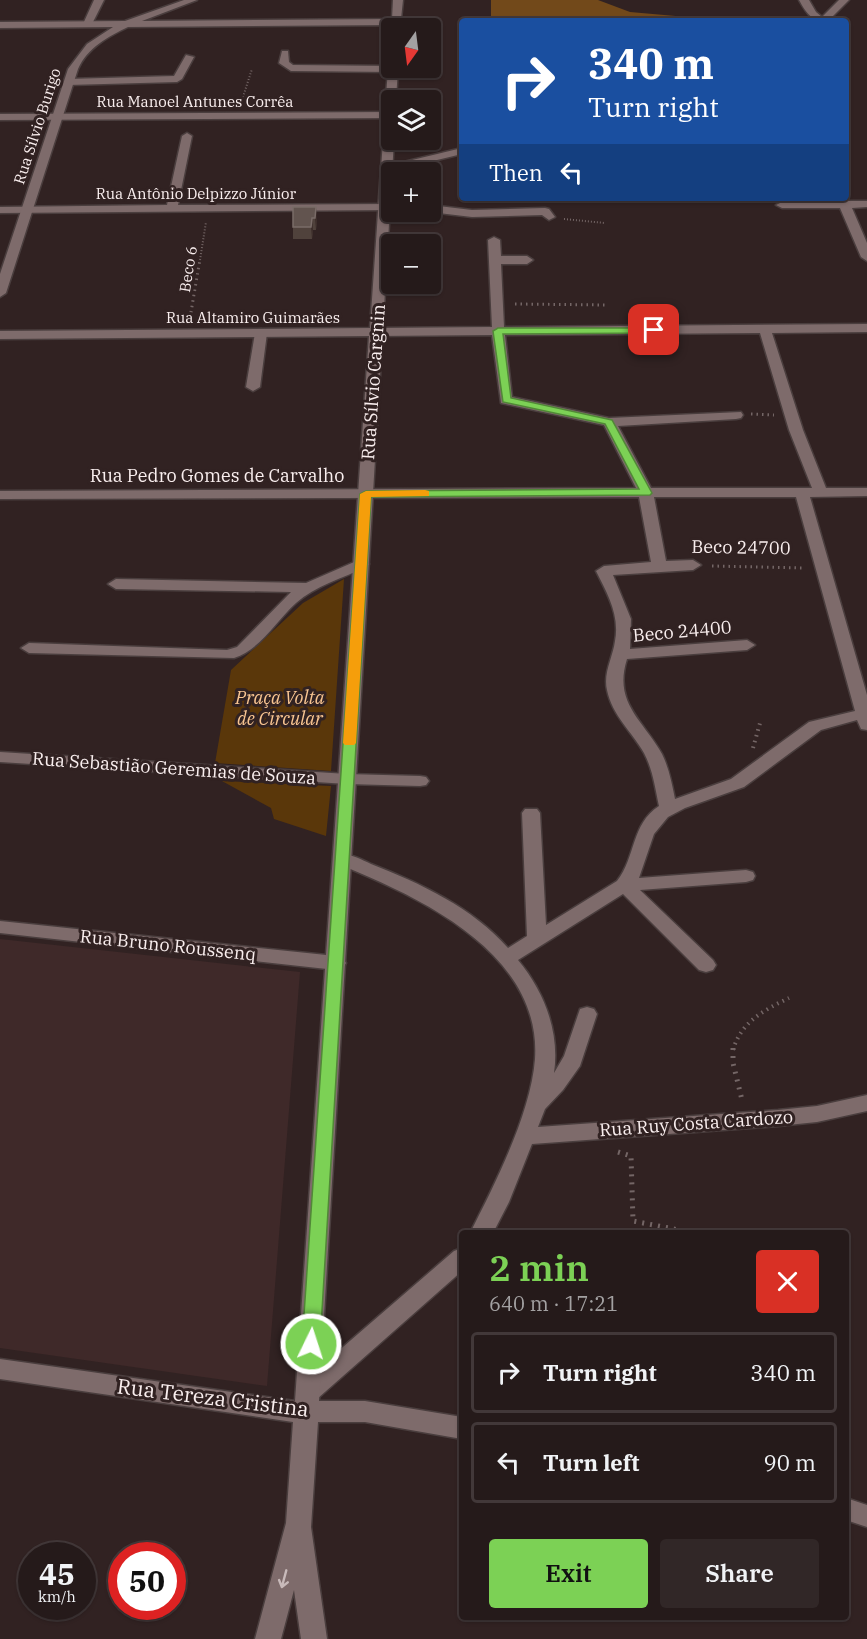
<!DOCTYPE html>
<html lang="en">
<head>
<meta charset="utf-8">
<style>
  :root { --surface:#251a1a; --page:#312727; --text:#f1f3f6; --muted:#a3a1a2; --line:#423839; --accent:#7cd155 }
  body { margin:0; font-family:"IBM Plex Serif",serif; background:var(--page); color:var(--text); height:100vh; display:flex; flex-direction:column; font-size:22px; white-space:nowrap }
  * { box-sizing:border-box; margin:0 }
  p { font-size:20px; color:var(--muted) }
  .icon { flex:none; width:33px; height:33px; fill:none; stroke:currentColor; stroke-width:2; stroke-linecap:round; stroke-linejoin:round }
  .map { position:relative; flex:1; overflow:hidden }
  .sheet { position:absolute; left:459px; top:1230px; width:390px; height:390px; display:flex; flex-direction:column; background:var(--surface); border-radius:6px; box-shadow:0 2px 4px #0004,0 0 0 2px var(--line) }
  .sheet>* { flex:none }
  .top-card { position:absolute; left:459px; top:18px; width:390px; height:183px; border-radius:6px; box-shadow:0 2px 4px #0004,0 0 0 2px var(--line); background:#1a4fa0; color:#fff; overflow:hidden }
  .needle { width:39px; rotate:194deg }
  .controls { position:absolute; left:381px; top:18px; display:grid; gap:12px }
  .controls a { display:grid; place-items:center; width:60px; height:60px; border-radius:6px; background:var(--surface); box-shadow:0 2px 4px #0004,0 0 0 2px var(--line); font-size:30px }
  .speed { position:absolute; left:18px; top:1542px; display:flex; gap:12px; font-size:30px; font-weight:700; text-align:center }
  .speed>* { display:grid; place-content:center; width:78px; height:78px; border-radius:50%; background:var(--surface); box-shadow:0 2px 4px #0004,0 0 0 2px var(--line); line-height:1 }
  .speed small { font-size:15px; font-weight:400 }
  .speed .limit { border:9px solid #d22; background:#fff; color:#111 }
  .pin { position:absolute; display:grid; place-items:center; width:51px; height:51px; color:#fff; margin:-26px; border-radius:12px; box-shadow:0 3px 9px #0006 }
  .me { position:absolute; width:66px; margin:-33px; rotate:4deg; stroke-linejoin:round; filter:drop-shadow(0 0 4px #0008) }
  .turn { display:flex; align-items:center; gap:21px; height:126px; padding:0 30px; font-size:27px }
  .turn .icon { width:78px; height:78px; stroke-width:2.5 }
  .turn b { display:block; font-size:42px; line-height:51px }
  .then { display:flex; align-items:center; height:57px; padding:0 30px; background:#0003; gap:12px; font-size:22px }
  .round { display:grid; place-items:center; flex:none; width:63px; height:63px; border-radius:6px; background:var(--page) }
  .summary { display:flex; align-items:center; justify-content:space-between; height:102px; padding:0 30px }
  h1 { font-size:36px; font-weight:600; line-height:45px; color:var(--accent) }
  .action { display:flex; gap:12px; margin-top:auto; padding:12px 30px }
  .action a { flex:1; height:69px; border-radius:6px; background:var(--accent); color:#111; font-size:24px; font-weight:600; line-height:69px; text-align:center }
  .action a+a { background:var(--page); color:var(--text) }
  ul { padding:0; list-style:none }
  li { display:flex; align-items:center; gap:18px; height:81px; margin:0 12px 9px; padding:0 18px; border:3px solid var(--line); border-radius:6px }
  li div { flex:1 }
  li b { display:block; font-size:22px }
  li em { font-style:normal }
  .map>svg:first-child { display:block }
  .built { fill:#3f2929 }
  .green { fill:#5a370a }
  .forest { fill:#72491a }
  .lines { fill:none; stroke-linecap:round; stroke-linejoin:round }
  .street-casing { stroke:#4a3e3e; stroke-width:3 }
  .secondary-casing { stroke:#4a3e3e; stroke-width:3 }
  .path-far3 { stroke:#746666; stroke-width:2; stroke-dasharray:1 2; stroke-linecap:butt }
  .path-far2 { stroke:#746666; stroke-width:3; stroke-dasharray:1.5 4; stroke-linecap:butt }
  .path-far1 { stroke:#746666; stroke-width:4; stroke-dasharray:1.5 4.5; stroke-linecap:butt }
  .path { stroke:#746666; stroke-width:5; stroke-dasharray:2 6; stroke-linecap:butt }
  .street { fill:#7e6b6b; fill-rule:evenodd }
  .secondary { fill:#7e6b6b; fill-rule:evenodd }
  .wall { fill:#50423c }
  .shaded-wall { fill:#3c2d2a }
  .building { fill:#62544f; stroke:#7a6c68; stroke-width:1.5 }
  .oneway { stroke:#c8baba }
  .route { fill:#7cd155; stroke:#518837; stroke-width:1.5 }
  .slow { fill:#f59e0b }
  .labels { text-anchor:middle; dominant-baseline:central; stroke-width:6; stroke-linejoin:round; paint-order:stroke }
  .far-street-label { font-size:15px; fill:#f9eeee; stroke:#312222 }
  .street-label { font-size:18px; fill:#f9eeee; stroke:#312222 }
  .park-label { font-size:18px; font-style:italic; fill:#fac692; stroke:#312222 }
  .near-street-label { font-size:21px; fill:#f9eeee; stroke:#312222 }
</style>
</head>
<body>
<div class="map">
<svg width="867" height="1639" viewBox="0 0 867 1639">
  <rect width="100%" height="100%" fill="#312222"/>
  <!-- built -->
  <path class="built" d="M0,939L300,972L267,1386L0,1348Z"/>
  <!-- green -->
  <path class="green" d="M344,579L331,771L215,763L231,670L303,603Z
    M222,781L331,786L326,836L274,819L271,808Z"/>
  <!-- forest -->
  <path class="forest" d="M491,0H598L630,12L710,19L709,21H491Z"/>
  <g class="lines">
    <!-- street casing -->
    <g class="street-casing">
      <path id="street" d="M94,0H104L91,26H85L83,24Z
        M799,0H809L816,12L822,17L839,0H849L828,21C811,21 807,14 799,0Z
        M282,51H288L289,62L293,65L392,66L398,69L393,72L291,71L279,63Z
        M186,55L194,57L182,79L177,82L68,85L63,82L68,79L174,76Z
        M390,112V118L0,120V114Z
        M187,133L192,136L178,205L392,204V210L0,213V207L167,205L182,136Z
        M462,148V154L387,172L382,169L383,167Z
        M846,196L849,201H867V207L852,208L867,243V261L861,257L840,208H782L776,205L782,202L838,201L836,198H846Z
        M430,205L472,210L545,208L549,209L555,217L549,220L542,215L472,217L430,212Z
        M494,237L500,240L501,256H527L533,260L527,264H501L504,327L867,324V332L772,333L803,430L826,488H867V496L810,497L867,695V730L861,729L857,720L821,730L744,787L685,808L668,817L654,834L639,878L746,870L753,872L755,876L753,880L746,882L640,890L713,960L716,965L713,970L706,972L699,970L623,894L518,960C544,991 560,1032 554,1073L564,1056L580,1009L587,1007L594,1009L597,1014L580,1066L563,1090L545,1109L538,1127L778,1110L817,1106L867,1095V1111L817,1122L778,1126L532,1144L509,1202L493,1233H470C495,1184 531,1113 535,1059C542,952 417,896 336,863L334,859L336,855C348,852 360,859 371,864C420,883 473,908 508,948L527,936L522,813L525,809H537L540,813L546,925L617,881C636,857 631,824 659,806C655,788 653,770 644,753C632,732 612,715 607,690C603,673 613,657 615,641C620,615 607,593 596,571L604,566L651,562L639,497L0,499V491L636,488L604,425L501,403L492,335L376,336L370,332L376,328L492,327L488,240ZM760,333L789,430L812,488H651L618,426L736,419L741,418L743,415L741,412L609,418L512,397L505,335ZM654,497H796L855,711L809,722L731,779L675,799C672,784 669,768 662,754C643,720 613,703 627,659L747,650L755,645L747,640L630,649L631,619L613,575L693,570L701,565L693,560L666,561Z
        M261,329L267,333L260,387L253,391L246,387L255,333Z
        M361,559L369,564L366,567C343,578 315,586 296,603C275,622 261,649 234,658L29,653L21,648L29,643L227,650L237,647L291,592L116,589L108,584L116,579L306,583Z
        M0,752L347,774L420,776L426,777L429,781L426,785L420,786L347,784L0,762Z
        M0,921L336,956L343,958L346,963L343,968L336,970L0,933Z
        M462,1248V1271L317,1399L308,1402L299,1399L296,1392L299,1385L454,1251Z"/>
    </g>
    <!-- secondary casing -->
    <g class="secondary-casing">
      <path id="secondary" d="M184,0H197L142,21L392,19L393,0H403L400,28H392V25L128,27C109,36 87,48 78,69L6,293L0,297V274L68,69L87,44L113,27L0,28V22L125,21Z
        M392,65V68H398L396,100H392V140H394L319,1401H365L462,1417V1439L365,1422H318L311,1527L327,1639H301L294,1590L281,1639H255L286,1523L293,1422L0,1379V1359L295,1401L369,336L0,339V331L370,328L388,68Z
        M846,1498L867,1505V1527L846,1520Z"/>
    </g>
    <!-- path-far3 -->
    <path class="path-far3" d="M242,100L252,69
      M564,219L605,223
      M200,260L206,222"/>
    <!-- path-far2 -->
    <path class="path-far2" d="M515,304L607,305
      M190,318L200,259
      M751,414L774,415
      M712,566L804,568"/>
    <!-- path-far1 -->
    <path class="path-far1" d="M753,748L760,723
      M733,1050C741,1022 764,1010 789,998"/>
    <!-- path -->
    <path class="path" d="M733,1048V1063L742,1100
      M618,1152L631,1156L633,1221L694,1233"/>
    <!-- street -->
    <use href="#street" class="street"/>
    <!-- secondary -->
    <use href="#secondary" class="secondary"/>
  </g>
  <!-- wall -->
  <path class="wall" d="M293,207L317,219L316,230H313L312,239H293Z"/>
  <!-- shaded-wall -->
  <path class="shaded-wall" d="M316,207L317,219L316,230L315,218Z
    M312,218L313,230L312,239L311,227Z"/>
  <!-- building -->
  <path class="building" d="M293,207H316L315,218H312L311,227H293Z"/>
  <!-- one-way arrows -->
  <defs><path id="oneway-shaft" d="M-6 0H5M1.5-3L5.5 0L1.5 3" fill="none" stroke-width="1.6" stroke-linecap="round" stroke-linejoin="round" transform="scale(1.5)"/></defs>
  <use class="oneway" href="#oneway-shaft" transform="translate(284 1579) rotate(105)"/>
  <!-- route -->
  <path class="route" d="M657,328L659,330L654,333L503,334L511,398L612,420L652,493L650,495L371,497L320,1344L317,1350L311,1352L305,1350L302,1344L360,494L366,491L639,489L605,424L503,402L493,331L498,328Z"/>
  <!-- slow -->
  <path class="slow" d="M425,490L429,491V496L371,497L356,743L354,745H345L343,743L360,494L366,491Z"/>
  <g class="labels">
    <!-- far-street labels -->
    <g class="far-street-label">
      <text x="195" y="101">Rua Manoel Antunes Corrêa</text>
      <text transform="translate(37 126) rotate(-72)">Rua Sílvio Burigo</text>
      <text x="196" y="193">Rua Antônio Delpizzo Júnior</text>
      <text transform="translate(188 269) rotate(-81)">Beco 6</text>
      <text x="253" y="317">Rua Altamiro Guimarães</text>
    </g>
    <!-- street labels -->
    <g class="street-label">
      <text transform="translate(373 382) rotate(-86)">Rua Sílvio Cargnin</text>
      <text x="217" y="475">Rua Pedro Gomes de Carvalho</text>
      <text transform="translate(741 547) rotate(1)">Beco 24700</text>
      <text transform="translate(682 631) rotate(-5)">Beco 24400</text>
      <text transform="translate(174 768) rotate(4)">Rua Sebastião Geremias de Souza</text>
      <text transform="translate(168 945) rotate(6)">Rua Bruno Roussenq</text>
      <text transform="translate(696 1123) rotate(-4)">Rua Ruy Costa Cardozo</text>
    </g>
    <!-- park labels -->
    <g class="park-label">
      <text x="280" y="697">Praça Volta<tspan x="280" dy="21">de Circular</tspan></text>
    </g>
    <!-- near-street labels -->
    <g class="near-street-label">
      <text transform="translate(213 1397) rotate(7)">Rua Tereza Cristina</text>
    </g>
  </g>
</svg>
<div class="controls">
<a><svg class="needle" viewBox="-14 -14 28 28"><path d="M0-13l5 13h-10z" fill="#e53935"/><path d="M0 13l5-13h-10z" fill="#a3a1a2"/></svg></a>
<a><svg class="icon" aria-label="layers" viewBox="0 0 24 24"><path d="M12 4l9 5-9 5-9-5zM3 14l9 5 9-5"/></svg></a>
<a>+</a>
<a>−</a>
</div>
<div class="speed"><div>45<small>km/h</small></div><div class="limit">50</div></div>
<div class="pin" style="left:654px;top:330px;background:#d93025"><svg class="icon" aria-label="arrive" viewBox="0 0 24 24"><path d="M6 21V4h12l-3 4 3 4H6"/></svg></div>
<svg class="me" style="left:311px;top:1344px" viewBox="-20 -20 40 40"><circle r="17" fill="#7cd155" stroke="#fff" stroke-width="3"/><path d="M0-11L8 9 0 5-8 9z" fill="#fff"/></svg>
<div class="top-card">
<div class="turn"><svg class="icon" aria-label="right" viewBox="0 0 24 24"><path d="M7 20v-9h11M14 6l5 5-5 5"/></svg><div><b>340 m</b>Turn right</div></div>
<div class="then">Then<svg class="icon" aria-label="left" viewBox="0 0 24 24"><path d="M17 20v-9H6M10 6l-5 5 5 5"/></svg></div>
</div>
<section class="sheet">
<div class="summary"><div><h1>2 min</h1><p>640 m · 17:21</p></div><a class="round" style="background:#d93025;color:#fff"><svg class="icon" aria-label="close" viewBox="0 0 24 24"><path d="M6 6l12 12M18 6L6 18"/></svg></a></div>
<ul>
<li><svg class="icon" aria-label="right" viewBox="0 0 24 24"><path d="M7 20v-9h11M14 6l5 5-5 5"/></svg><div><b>Turn right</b></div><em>340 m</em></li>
<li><svg class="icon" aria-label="left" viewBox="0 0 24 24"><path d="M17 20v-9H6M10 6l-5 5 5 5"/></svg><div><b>Turn left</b></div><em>90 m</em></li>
</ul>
<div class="action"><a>Exit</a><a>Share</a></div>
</section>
</div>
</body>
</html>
